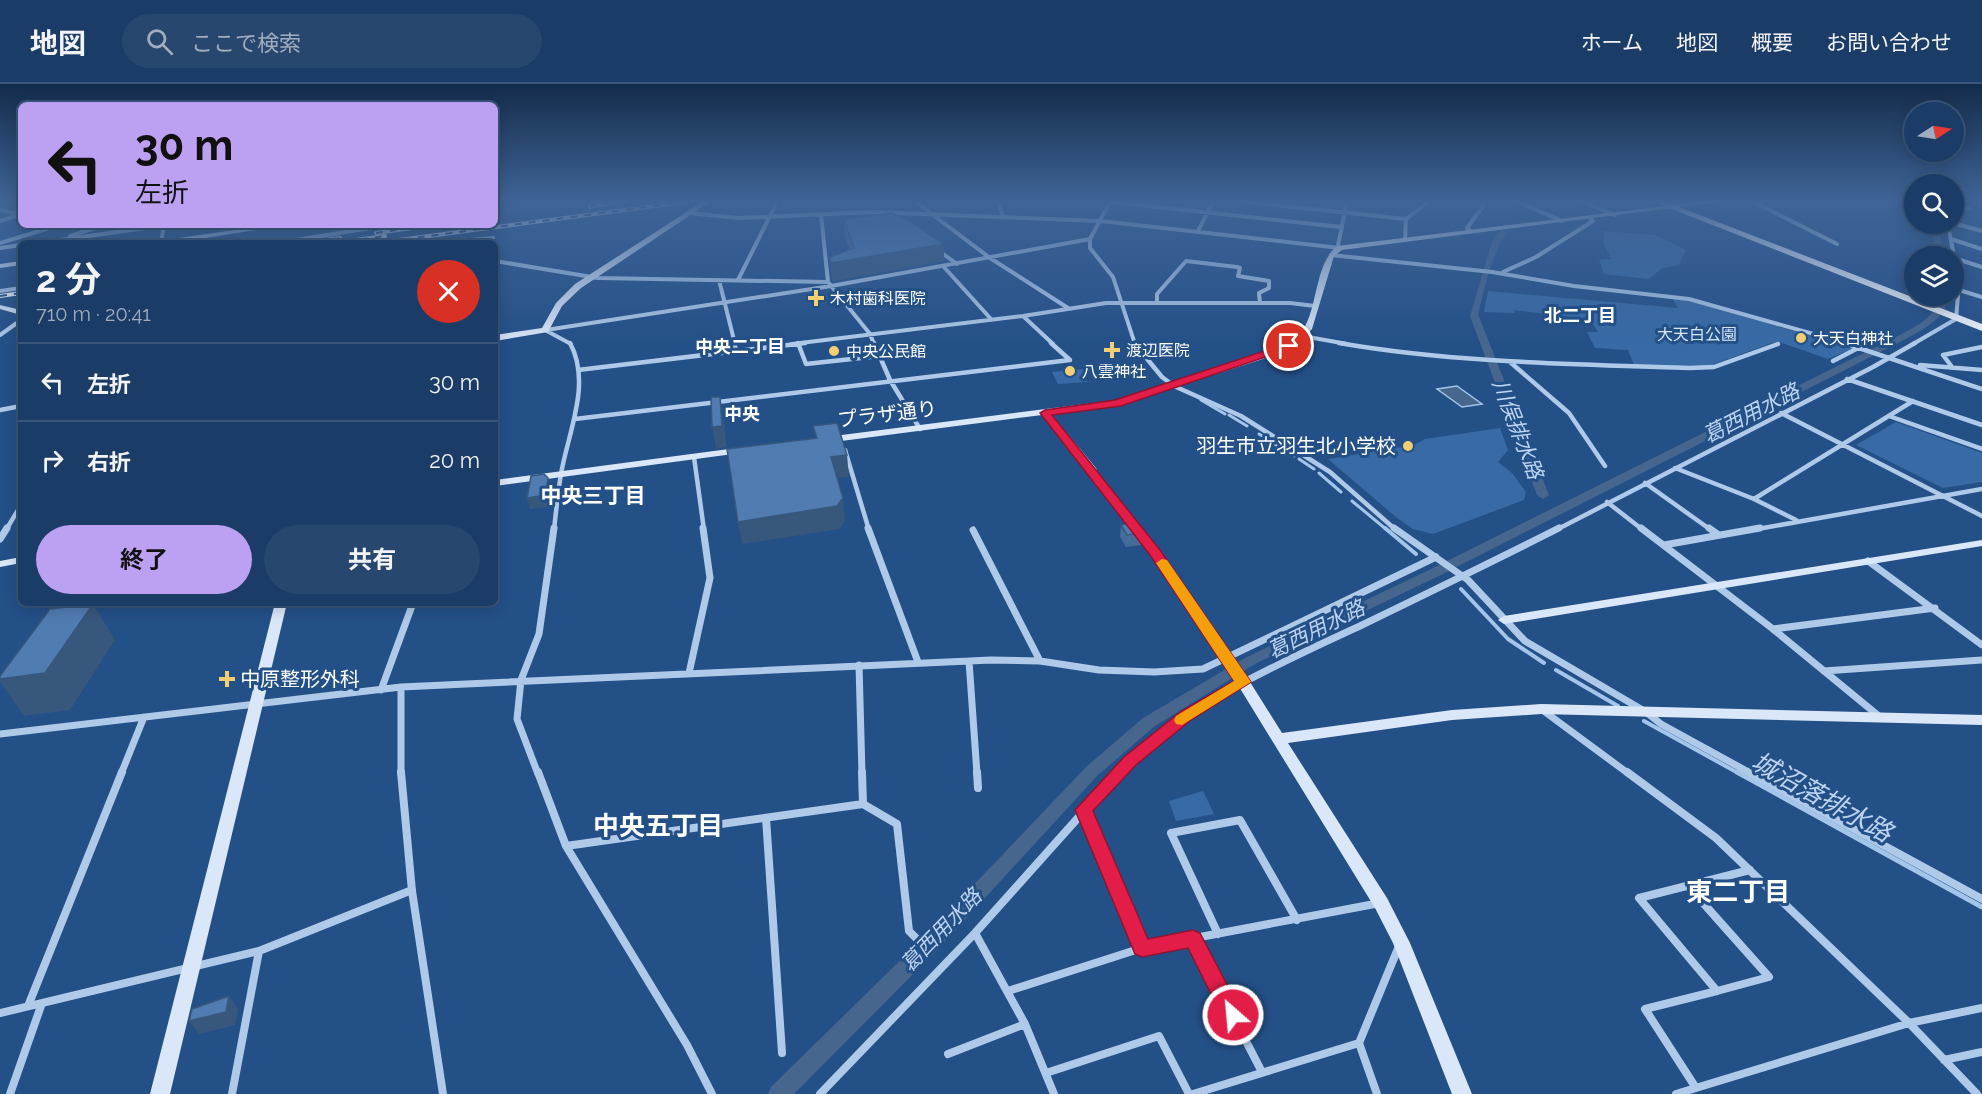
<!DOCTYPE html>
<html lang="ja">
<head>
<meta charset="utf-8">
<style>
  :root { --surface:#1b3c66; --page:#28476f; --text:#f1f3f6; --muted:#a0adbf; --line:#39567a; --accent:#bca0f2 }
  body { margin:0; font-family:Raleway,"Noto Sans JP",sans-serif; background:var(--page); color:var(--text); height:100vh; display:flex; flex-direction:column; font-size:22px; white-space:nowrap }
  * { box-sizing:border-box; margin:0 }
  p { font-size:20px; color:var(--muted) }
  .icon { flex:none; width:33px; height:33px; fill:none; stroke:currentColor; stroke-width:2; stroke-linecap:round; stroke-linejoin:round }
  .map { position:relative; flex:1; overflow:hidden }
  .panel { position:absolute; left:18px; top:156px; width:480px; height:366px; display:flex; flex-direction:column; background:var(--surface); border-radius:9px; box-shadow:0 3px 15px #0003,0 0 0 2px var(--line) }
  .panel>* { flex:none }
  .guide { position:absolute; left:18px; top:18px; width:480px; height:126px; border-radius:9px; box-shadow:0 3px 15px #0003,0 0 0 2px var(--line); background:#bca0f2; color:#111; overflow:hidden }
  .needle { width:39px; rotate:78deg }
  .controls { position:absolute; left:1904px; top:18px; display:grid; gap:12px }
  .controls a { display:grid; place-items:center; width:60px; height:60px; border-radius:50%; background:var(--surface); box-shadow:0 3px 15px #0003,0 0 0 2px var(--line); font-size:30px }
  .pin { position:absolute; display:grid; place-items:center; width:51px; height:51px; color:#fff; margin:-26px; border:3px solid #fff; border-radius:50%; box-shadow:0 2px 6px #0007 }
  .me { position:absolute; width:66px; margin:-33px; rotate:333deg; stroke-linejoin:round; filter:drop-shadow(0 0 4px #0008) }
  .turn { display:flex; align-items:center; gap:21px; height:126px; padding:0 18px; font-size:27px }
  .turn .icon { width:78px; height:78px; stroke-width:2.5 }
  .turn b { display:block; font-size:42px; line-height:51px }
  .round { display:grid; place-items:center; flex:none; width:63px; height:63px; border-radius:32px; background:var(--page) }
  .head { display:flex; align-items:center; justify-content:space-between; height:102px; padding:0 18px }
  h1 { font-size:36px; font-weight:700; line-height:45px }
  .cta { display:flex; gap:12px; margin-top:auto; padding:12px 18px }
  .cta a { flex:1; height:69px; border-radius:36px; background:var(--accent); color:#111; font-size:24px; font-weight:700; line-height:69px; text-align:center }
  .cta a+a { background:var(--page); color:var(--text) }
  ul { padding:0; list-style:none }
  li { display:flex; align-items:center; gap:18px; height:78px; padding:0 18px; border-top:2px solid var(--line) }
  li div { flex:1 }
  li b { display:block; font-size:22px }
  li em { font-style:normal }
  header { display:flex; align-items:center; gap:36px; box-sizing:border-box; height:84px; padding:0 30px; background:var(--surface); border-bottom:2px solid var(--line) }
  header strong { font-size:28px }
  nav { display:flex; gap:33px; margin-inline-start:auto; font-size:21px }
  .search { width:420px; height:54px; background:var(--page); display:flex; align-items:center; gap:15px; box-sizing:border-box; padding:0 21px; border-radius:33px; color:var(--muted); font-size:22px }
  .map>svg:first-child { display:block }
  .green { fill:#386aa5 }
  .water { fill:#46668e; stroke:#a3c5ea; stroke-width:1.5 }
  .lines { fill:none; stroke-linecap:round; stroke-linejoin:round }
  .stream-far2 { stroke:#a3c5ea; stroke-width:3 }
  .stream-far1 { stroke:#a3c5ea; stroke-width:4 }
  .stream { stroke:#a3c5ea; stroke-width:5 }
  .canal { fill:#46668e; fill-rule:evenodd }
  .street-far3 { stroke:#afcae9; stroke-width:4 }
  .street-far2 { stroke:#afcae9; stroke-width:4.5 }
  .street-far1 { stroke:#afcae9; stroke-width:7 }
  .street { stroke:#afcae9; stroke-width:8 }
  .secondary { fill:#dae7f8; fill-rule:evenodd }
  .primary { fill:#f3f7fe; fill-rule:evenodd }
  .rail-casing { stroke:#fff; stroke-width:4 }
  .rail { stroke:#245088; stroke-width:2; stroke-dasharray:7; stroke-linecap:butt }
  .wall { fill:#456b99 }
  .shaded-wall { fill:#38577d }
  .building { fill:#507cb2; stroke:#38577d; stroke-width:1.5 }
  .route { fill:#e11d48; stroke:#92132f; stroke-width:1.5 }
  .slow { fill:#f59e0b }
  .poi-dot { fill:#f4ce72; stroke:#245088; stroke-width:2 }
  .labels { text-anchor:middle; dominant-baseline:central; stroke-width:6; stroke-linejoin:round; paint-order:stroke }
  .far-poi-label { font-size:16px; fill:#fff; stroke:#245088; text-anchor:start }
  .far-park-label { font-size:16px; fill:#d3e4f7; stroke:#245088 }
  .far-neighbourhood-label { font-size:18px; font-weight:bold; fill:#fff; stroke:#245088 }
  .far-quarter-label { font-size:18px; font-weight:bold; fill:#fff; stroke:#245088 }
  .street-label { font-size:20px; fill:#fff; stroke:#245088 }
  .poi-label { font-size:20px; fill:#fff; stroke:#245088; text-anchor:end }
  .water-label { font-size:21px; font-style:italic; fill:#bbd4f1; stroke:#245088 }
  .neighbourhood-label { font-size:21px; font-weight:bold; fill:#fff; stroke:#245088 }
  .near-water-label { font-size:26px; font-style:italic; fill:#bbd4f1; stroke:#245088 }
  .near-neighbourhood-label { font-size:26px; font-weight:bold; fill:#fff; stroke:#245088 }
</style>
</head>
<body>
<header>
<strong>地図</strong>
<div class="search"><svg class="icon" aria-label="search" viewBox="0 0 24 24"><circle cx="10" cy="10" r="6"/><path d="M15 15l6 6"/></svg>ここで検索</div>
<nav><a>ホーム</a><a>地図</a><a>概要</a><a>お問い合わせ</a></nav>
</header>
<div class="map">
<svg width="1982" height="1010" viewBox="0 0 1982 1010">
  <rect width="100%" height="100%" fill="#245088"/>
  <!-- green -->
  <path class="green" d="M1603,147L1655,151L1686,166L1679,181L1662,184L1649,195L1604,190L1599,176L1612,175L1604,162Z
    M1488,207L1678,224L1671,212L1854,264L1828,275L1779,258L1772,259L1706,283L1634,281L1628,266L1595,264L1587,248H1598L1592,239L1580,237L1578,234L1514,226L1515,229L1484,228Z
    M1084,285L1087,298L1058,300L1052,288Z
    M1896,338L1982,369V398L1943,404L1856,361Z
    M1500,344L1508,366L1498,378L1512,389L1526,408L1524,416L1433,450L1413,445L1397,434L1328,375L1414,361L1425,355Z
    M1203,707L1214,730L1176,737L1169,717Z"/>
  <!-- water -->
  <path class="water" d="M1457,302L1482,320L1462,323L1437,305Z"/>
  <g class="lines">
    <!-- stream-far2 -->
    <path class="stream-far2" d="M1201,316L1225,330
      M1229,331L1247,342
      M1259,350L1269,356
      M1273,359L1294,372
      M1299,375L1314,385
      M1319,389L1341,408
      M1352,417L1387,446"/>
    <!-- stream-far1 -->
    <path class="stream-far1" d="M1385,444L1416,470
      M1461,505L1508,555L1544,579
      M1556,586L1618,622
      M1644,637L1740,690"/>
    <!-- stream -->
    <path class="stream" d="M1737,688L1982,823"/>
    <!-- canal -->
    <path class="canal" d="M1931,140H1939L1943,172H1935Z
      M1501,146L1508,148L1500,158L1489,187L1478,230L1549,411L1543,415L1537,411L1470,232L1492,158Z
      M1941,212H1949C1944,236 1924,245 1904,256L1441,491L1255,580L1155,642L1098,691L939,864L794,1010H768L771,1003L925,852L1086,683L1143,634L1245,574L1431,485L1898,252C1916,242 1935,234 1941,212Z"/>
    <!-- street-far3 -->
    <path class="street-far3" d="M916,118L990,174L1068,224
      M998,118L1003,133
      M1110,118L1090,155V164L1113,193L1135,260
      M1112,118L1341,143
      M1247,118L1406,135
      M1519,118L1562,137
      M1583,118L1615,131
      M1754,118L1837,160
      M1953,122L1970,125
      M0,126L20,130
      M689,129L739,134L872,128L1101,137L1340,164L1338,161L1347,118
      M821,130L828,198L870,250L874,260
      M0,137L21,130
      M1953,139L1982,147
      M1198,147L1213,118
      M1471,147L1467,144L1484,121L1483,118
      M70,152L104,141
      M1405,155L1406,135L1428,118
      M1951,155L1982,165
      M161,158L164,141
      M0,159L59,141
      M38,159L167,141
      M278,159L376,143L375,141
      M467,159L470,156L493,154L483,159
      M0,164L21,161
      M939,167L957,180
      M1331,171L1492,188L1574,202L1689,215L1849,260
      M1954,174L1982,183
      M495,177L598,194L828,198
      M943,182L991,235
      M1503,188L1536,173L1593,137L1590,134
      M719,196L735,260
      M738,196L777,118
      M1959,206L1982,213
      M0,207L21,204
      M1157,218V210L1186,177L1237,183L1240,184L1238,192L1269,197V204L1259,209L1260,219
      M1023,232L1053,260
      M545,246L571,260
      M546,246L831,202L1090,155
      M0,251L21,236
      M1303,252L1347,260
      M792,260L1023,232L1106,219H1290L1315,222
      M1913,260L1956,235L1959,200L1948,140"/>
    <!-- street-far2 -->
    <path class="street-far2" d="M734,259L736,266
      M798,259L806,280L879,272
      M874,259L890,296L920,345
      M1134,259L1162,293L1174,302L1241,332L1330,388L1396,446
      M1339,259C1455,279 1572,280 1690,284L1714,283L1778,260
      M1844,259L1982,305
      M1833,277L1860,263
      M1510,278L1569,329L1605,382
      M1920,281L1982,286
      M1952,283L1943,271L1982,263
      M578,286L805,259
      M1847,295L1982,341
      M0,326L21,322
      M1781,329L1982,432
      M1889,332L1982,365
      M575,335L1070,276L1051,259
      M845,366L869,446
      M694,373L704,446
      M1675,384L1754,415L1796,436
      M1092,386L1137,446
      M1645,399L1711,446
      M1754,415L1913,317
      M1607,418L1643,446
      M6,446L21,421
      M554,446C556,427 558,408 561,390C568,349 592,299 570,259
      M1556,446L1873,283L1915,259
      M1752,446L1982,405"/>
    <!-- street-far1 -->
    <path class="street-far1" d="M868,444L918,578
      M1136,444L1240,593
      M1394,444L1468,496L1525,557L1646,628L1661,640L1752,690
      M1641,444L1773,545L1880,633
      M1709,444L1719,451
      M973,446L1040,577
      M0,455L7,444
      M1664,461L1760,444
      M1868,477L1982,561
      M1773,545L1935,524
      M969,577L977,690
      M859,581L862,690
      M1824,587L1982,576
      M689,589L710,494L703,444
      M401,603V690
      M381,606L413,519
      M1541,625L1629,690
      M0,650L401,603L991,576L1040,577L1099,586L1154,588L1203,585L1436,473
      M121,690L144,633
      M538,690L517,635L521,596L539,550L554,444
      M1118,690C1185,620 1276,581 1362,541C1428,509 1494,477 1559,444"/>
    <!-- street -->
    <path class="street" d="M401,688L412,807L443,1010
      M538,688L566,762L687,961L712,1010
      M862,688L863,720L897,740L909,847L916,854
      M977,688L978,704
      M1627,688L1716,754L1909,939L1977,1010
      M1749,688L1982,815
      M1083,726L1142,864
      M766,734L782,969
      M566,762L863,720
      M1688,802L1769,893L1717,907
      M975,849L1025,940L1054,1010
      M1218,850L1171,749L1240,736L1297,836
      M1193,855L1262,988
      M1008,907L1142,864L1380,819
      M28,922L122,688
      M0,929L259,867L412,806
      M948,970L1025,940
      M1944,976L1982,968
      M1046,989L1159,952L1189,1010
      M1696,1004L1645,925L1717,907L1639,814L1750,786
      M10,1010L42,919
      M232,1010L259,867
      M820,1010L975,849L1119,688
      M1193,1010L1359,959
      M1377,1010L1359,959L1399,862
      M1676,1010L1909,939L1982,924"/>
    <!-- secondary -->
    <path class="secondary" d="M702,118H710L581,204L562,222L548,248L495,257V251L542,244L556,219L575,200Z
      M1698,118H1718L1342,166L1334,172L1312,245L1299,260L1284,268L1120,321L1051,330L1096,384L1097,386L1096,388H1088L1042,331L826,359L821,356L826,353L1116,316L1278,264C1287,259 1298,254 1304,244C1318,221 1315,180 1337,162Z
      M270,141H287L173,159H154L158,157Z
      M21,177V181L0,184V180Z
      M0,221L21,226V231L0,225Z
      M744,363L748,364V368L495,402V396Z
      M1982,456V462L1504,540L1498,536L1504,532Z
      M21,473V479L0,483V477Z
      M275,519H287L170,1010H150Z
      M1240,589L1245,590L1282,649L1452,626L1541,620L1982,631V641L1541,630L1452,636L1288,659L1387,814L1410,859L1472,1010H1452L1393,859L1375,824L1233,593L1235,590Z"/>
    <!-- primary -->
    <path class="primary" d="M1654,118H1666L1982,240V247Z"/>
    <!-- rail casing -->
    <g class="rail-casing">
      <path id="rail" d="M590,123L615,118
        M376,149L434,141
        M305,159L340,154
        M333,159L385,152
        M376,159L685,118
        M0,212L21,209"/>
    </g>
    <!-- rail -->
    <use href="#rail" class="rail"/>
  </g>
  <!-- wall -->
  <path class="wall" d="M844,136L944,160V177L833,197L830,173L850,166L845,153Z
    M1121,441L1142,449L1141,461L1126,463L1120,453Z"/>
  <!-- shaded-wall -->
  <path class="shaded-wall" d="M944,160V177L833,197L831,179Z
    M720,313L724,333L726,363L716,365L712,343Z
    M847,371L849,393L833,394L831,373Z
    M548,394L551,405L549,423L530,425L527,414Z
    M843,414L845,437L839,445L742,460L738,438Z
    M93,520L115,556L70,626L24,632L0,598V595Z
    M229,912L238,925L235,941L199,950L189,937Z"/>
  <!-- building -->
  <path class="building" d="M892,129L909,137L944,160L831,179L830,173L854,164L844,136Z
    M378,155V159H344Z
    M711,313H720L722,342L712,343Z
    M837,339L847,371L831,373L843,414L837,422L738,438L727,365L817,354L813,342Z
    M544,390L548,394L546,411L527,414L531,392Z
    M1134,438L1142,449L1127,451L1121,441Z
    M93,520L45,589L0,595V592L50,525Z
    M229,912L226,928L189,937L192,925Z"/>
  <!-- sky -->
  <linearGradient id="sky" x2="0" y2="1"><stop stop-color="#142c4b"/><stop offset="0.45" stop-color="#3f6496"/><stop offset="1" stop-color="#3f6496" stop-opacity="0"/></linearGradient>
  <rect width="1982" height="260" fill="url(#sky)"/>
  <!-- route -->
  <path class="route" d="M1289,259L1294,262L1292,264L1121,322L1052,331L1160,466L1251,598L1191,636L1136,681L1093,727L1148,855L1193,846L1200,849L1243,931L1240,938L1233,940L1225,938L1188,864L1142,873L1135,870L1075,726L1124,673L1180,628L1234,597L1150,471L1040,329L1045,326L1115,316Z"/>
  <!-- slow -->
  <path class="slow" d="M1162,475L1167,476L1251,598L1182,641L1176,640L1174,636L1176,632L1234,597L1156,479Z"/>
  <!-- markers -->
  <g class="poi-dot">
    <path d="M813 205h6v6h6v6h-6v6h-6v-6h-6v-6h6z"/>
    <circle cx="1801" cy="254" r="6"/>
    <path d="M1109 257h6v6h6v6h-6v6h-6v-6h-6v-6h6z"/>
    <circle cx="834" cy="267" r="6"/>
    <circle cx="1070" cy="287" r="6"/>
    <circle cx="1408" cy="362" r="6"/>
    <path d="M224 586h6v6h6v6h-6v6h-6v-6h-6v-6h6z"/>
  </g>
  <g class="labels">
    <!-- far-poi labels -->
    <g class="far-poi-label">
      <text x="830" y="214">木村歯科医院</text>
      <text x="1813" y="254">大天白神社</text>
      <text x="1126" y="266">渡辺医院</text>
      <text x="846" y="267">中央公民館</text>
      <text x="1082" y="287">八雲神社</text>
    </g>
    <!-- far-park labels -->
    <g class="far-park-label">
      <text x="1697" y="250">大天白公園</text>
    </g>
    <!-- far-neighbourhood labels -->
    <g class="far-neighbourhood-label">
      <text x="1580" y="231">北二丁目</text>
      <text x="740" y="262">中央二丁目</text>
    </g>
    <!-- far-quarter labels -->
    <g class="far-quarter-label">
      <text x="742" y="329">中央</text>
    </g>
    <!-- street labels -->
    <g class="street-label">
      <text transform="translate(887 330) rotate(-7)">プラザ通り</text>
    </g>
    <!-- poi labels -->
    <g class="poi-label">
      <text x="1396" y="362">羽生市立羽生北小学校</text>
      <text x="240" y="595" text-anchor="start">中原整形外科</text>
    </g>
    <!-- water labels -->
    <g class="water-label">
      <text transform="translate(1751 329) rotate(-27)">葛西用水路</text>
      <text transform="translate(1518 345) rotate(69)">川俣排水路</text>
      <text transform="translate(1316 545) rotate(-26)">葛西用水路</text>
      <text transform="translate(941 846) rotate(-46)">葛西用水路</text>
    </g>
    <!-- neighbourhood labels -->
    <g class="neighbourhood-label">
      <text x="593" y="411">中央三丁目</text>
    </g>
    <!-- near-water labels -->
    <g class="near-water-label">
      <text transform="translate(1822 713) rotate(29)">城沼落排水路</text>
    </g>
    <!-- near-neighbourhood labels -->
    <g class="near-neighbourhood-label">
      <text x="658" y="742">中央五丁目</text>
      <text x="1738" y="808">東二丁目</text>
    </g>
  </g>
</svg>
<div class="controls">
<a><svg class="needle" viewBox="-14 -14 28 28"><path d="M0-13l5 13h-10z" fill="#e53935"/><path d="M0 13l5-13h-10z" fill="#a0adbf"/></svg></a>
<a><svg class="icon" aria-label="search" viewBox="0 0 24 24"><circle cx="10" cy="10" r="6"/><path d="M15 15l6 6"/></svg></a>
<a><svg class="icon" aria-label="layers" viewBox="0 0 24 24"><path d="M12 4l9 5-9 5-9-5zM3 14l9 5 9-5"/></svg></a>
</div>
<div class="pin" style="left:1289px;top:262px;background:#d93025"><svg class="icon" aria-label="arrive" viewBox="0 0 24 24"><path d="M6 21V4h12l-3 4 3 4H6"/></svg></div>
<svg class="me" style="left:1233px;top:931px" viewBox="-20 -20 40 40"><circle r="17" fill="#e11d48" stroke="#fff" stroke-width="3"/><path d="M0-11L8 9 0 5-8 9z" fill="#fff"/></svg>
<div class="guide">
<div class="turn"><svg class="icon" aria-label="left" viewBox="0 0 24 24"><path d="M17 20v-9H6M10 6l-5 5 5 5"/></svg><div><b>30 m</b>左折</div></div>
</div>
<section class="panel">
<div class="head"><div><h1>2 分</h1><p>710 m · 20:41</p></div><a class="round" style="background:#d93025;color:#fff"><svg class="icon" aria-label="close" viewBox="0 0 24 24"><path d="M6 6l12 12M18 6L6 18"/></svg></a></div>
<ul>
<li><svg class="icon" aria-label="left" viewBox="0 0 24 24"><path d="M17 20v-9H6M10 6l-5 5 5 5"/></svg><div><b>左折</b></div><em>30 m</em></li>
<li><svg class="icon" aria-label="right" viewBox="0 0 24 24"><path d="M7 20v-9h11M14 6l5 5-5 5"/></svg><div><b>右折</b></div><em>20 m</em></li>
</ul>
<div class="cta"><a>終了</a><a>共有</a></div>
</section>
</div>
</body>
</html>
